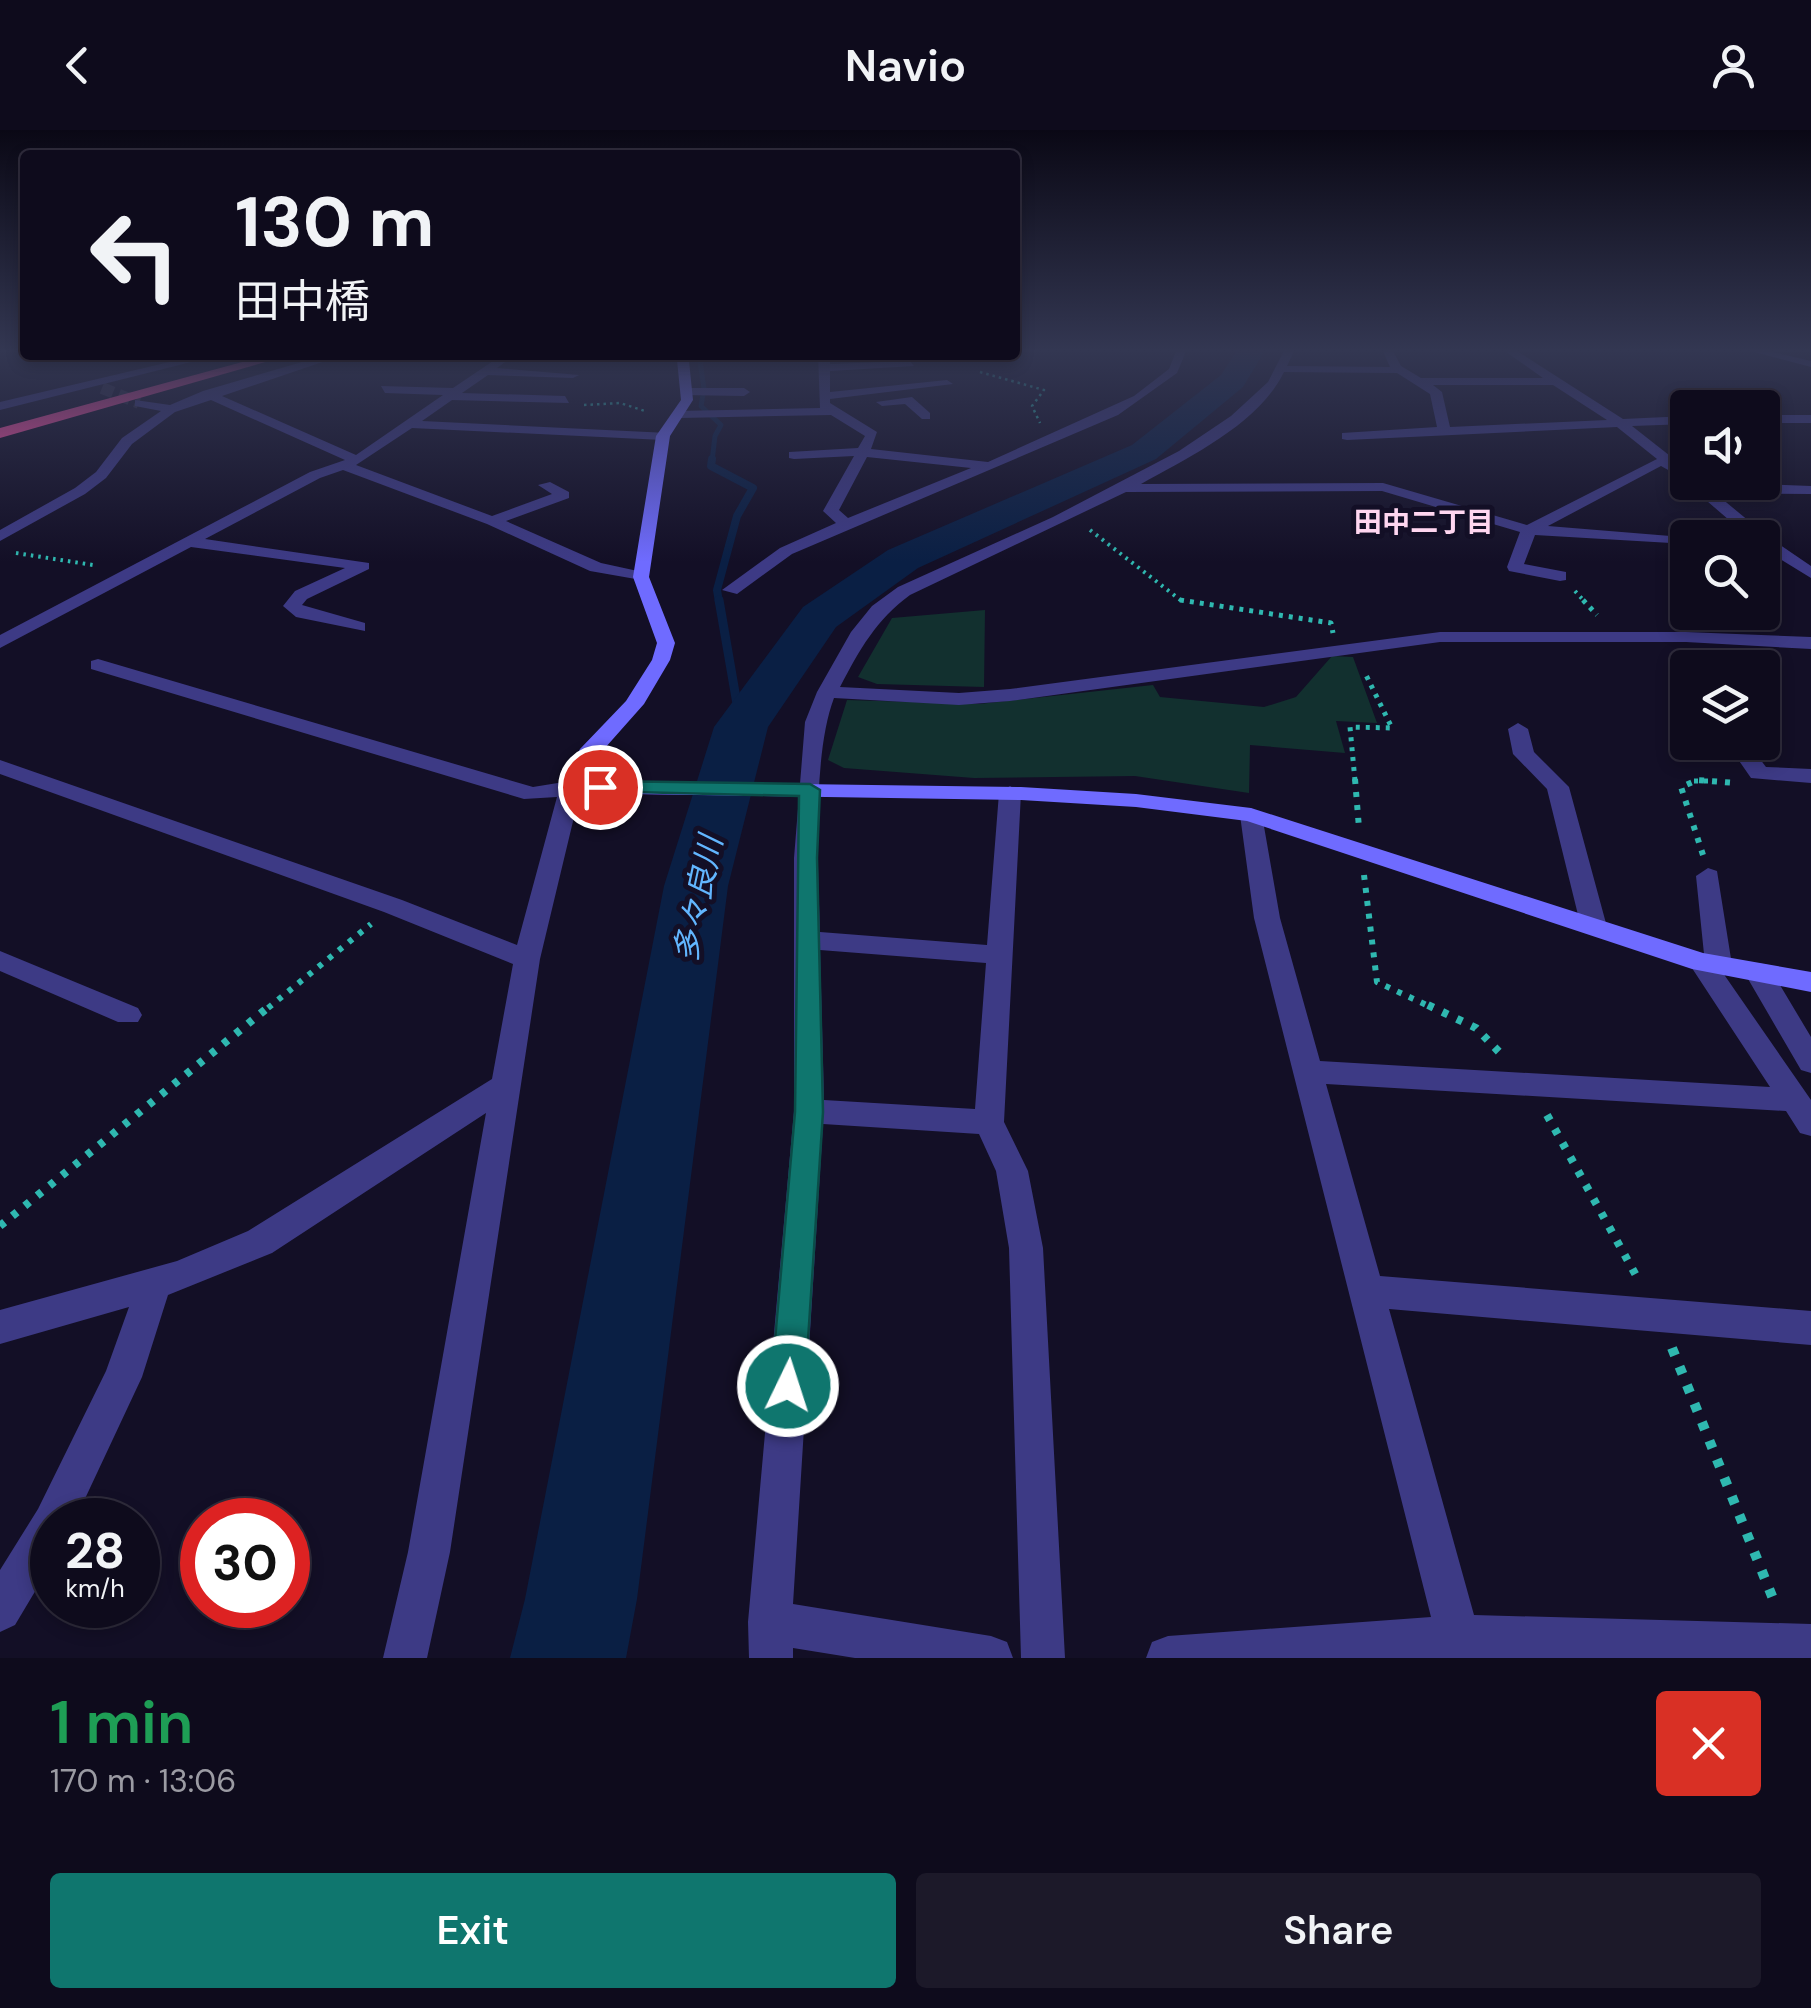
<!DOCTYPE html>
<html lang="en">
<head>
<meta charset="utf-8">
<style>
  :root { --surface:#0e0b1c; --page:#1c1929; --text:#f1f3f6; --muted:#9b9ba3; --line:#2e2b3b; --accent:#0f766e }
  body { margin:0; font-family:"DM Sans","Noto Sans JP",sans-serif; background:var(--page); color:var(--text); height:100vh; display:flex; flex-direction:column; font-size:38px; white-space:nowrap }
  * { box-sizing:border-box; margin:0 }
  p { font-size:32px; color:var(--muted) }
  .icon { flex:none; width:55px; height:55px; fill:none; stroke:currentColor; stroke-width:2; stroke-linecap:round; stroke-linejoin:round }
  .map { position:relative; height:1528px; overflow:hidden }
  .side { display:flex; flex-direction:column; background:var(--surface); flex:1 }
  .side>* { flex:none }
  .hud { position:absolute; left:20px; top:20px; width:1000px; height:210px; border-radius:10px; box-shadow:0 5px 15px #0003,0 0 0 2px var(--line); background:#0e0b1c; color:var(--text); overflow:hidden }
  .buttons { position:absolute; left:1670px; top:260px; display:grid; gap:20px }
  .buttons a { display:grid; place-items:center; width:110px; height:110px; border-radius:10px; background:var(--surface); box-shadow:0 5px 15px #0003,0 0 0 2px var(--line); font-size:50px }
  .speed { position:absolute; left:30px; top:1368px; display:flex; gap:20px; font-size:50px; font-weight:700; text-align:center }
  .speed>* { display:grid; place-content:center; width:130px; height:130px; border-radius:50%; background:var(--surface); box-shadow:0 5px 15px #0003,0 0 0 2px var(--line); line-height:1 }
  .speed small { font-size:25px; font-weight:400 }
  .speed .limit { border:15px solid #d22; background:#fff; color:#111 }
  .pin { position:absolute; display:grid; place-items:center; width:85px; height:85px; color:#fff; margin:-42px; border:5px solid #fff; border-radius:50%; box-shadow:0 2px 10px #0007 }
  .me { position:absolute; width:110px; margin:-55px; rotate:4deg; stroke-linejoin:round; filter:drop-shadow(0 0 8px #0008) }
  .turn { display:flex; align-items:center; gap:35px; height:210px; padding:0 50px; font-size:45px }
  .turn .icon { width:130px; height:130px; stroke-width:2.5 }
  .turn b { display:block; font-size:70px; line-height:85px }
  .round { display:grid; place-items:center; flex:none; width:105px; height:105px; border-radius:10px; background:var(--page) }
  .headline { display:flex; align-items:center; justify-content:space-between; height:170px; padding:0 50px }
  h1 { font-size:60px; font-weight:600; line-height:75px; color:#1e9e55 }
  .button { display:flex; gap:20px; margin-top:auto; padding:20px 50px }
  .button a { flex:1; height:115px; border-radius:10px; background:var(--accent); color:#fff; font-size:40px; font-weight:600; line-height:115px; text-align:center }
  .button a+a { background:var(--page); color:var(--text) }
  header { display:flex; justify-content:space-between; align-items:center; height:130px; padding:0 50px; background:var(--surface); font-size:45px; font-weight:600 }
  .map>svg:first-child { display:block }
  .green { fill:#12302f }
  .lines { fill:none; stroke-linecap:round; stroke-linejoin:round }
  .stream-far2 { stroke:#0a1f44; stroke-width:5 }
  .stream-far1 { stroke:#0a1f44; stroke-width:8 }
  .stream { stroke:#0a1f44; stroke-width:9 }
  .river { fill:#0a1f44; fill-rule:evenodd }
  .street-tunnel { stroke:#312d47; stroke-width:12; stroke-dasharray:12 6; stroke-linecap:butt }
  .path-far5 { stroke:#2fb8b0; stroke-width:2.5; stroke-dasharray:2.5 4; stroke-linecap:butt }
  .path-far4 { stroke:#2fb8b0; stroke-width:4; stroke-dasharray:2.5 5; stroke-linecap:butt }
  .path-far3 { stroke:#2fb8b0; stroke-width:5; stroke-dasharray:4 6; stroke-linecap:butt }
  .path-far2 { stroke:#2fb8b0; stroke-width:6; stroke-dasharray:5 8; stroke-linecap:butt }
  .path-far1 { stroke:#2fb8b0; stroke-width:8; stroke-dasharray:6 10; stroke-linecap:butt }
  .path { stroke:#2fb8b0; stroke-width:10; stroke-dasharray:8 12; stroke-linecap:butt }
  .street { fill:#3d3a85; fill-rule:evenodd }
  .secondary { fill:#6f6bff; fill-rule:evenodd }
  .highway { fill:#ff4fa3; fill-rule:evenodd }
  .route { fill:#0f766e; stroke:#0a4d48; stroke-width:2.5 }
  .labels { text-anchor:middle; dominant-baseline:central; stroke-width:10; stroke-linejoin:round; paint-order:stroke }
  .far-neighbourhood-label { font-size:28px; font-weight:bold; fill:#ffd6f0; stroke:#130f26 }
  .water-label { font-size:32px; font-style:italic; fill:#62b6ff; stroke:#130f26 }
</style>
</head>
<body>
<header><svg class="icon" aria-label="back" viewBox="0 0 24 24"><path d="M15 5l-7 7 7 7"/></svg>Navio<svg class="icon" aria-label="person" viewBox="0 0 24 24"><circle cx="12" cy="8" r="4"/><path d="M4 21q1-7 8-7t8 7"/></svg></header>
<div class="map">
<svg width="1811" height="1528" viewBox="0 0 1811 1528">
  <rect width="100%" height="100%" fill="#130f26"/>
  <!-- green -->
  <path class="green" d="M985,480L984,557L877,554L858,547L892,488Z
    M1332,526L1353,527L1377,593L1336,591L1345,623L1250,615L1249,663L1135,646L974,648L844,638L828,630L847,570L979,574L1153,555L1160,567L1264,577L1296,567Z"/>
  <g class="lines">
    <!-- stream-far2 -->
    <path class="stream-far2" d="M704,225L700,231L704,259L701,276L721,295L715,306L712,331"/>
    <!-- stream-far1 -->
    <path class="stream-far1" d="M712,329L711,336L753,358L737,386L717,460L719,472"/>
    <!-- stream -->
    <path class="stream" d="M719,470L741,597"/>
    <!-- river -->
    <path class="river" d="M1238,219H1266L1243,257L1156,329L918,438L836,497L768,597L728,756L637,1469L626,1528H510L525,1469L664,756L714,597L803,477L888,420L1132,315L1221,245Z"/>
    <!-- street-tunnel -->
    <path class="street-tunnel" d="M102,258L139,273"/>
    <!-- path-far5 -->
    <path class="path-far5" d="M980,242L1044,260L1032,276L1040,293
      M584,275L620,273L645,281"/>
    <!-- path-far4 -->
    <path class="path-far4" d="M1090,400L1183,472
      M16,423L93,435
      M1575,461L1585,472"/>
    <!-- path-far3 -->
    <path class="path-far3" d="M1180,470L1331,493L1333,503
      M1583,470L1597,485
      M1355,651L1350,597L1392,598L1364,541
      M1694,651H1714"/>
    <!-- path-far2 -->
    <path class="path-far2" d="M1355,649L1359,698
      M1703,725L1681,657L1697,650L1736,653
      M1364,745L1377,852L1433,878
      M268,878L371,794"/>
    <!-- path-far1 -->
    <path class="path-far1" d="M1428,875L1476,898L1501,924
      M1547,985L1638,1149
      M0,1096L271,875"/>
    <!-- path -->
    <path class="path" d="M1672,1218L1776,1476"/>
    <!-- street -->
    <path class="street" d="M1015,219H1041L1015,224Z
      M1177,219H1187L1177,243L1118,285L792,424L737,464L722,460L780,418L836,393L823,381L854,326L794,329L789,328V322L858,318L865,306L831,285L680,288L674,284L676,281L820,278L818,225H830V234L910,231L914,236L830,241V262L947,250L953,254L830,269V273L877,302L871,319L988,332L1134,266L1169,239ZM867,327L971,338L848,388L839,380Z
      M1285,219H1295L1287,236L1390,237L1382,219H1392L1401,236L1421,248H1543L1502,219H1514L1623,289L1688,286V294L1632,296L1688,340V351L1661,336L1548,396L1695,408H1688V414L1535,405L1524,434L1566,442V450L1560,451L1509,441L1507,437L1520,402L1382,361L1126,362L910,465C876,490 860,519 840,557L959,563L1010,559L1440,502H1686L1811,507V519L1686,512H1440L1010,571L959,575L834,568C812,626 818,739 820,802L987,815L999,663L1010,656L1021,663L1004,992L1028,1041L1043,1118L1065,1528H1021L1009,1118L996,1041L979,1004L823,994L793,1474L991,1506L1007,1512L1013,1528H855L793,1518V1528H749L748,1492L794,981V728L805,592L817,562L851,502L872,476L898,457L1053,387L1179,321L1231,286L1268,252ZM1284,242L1397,243L1430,264L1437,297L1342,303V309L1347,310L1617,297L1657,329L1527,395L1383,353L1141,354C1189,327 1259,294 1284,242ZM1433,255H1553L1607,290L1450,297L1442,262ZM820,820L986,833L975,979L824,970Z
      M1743,219H1760L1811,231V237Z
      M199,225H219L0,280V272Z
      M326,225H343L222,266L356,325L443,265L385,263L381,256L453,258L502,225H515L497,238L579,245L573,248L488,245L462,263L565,266L569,273L452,270L422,291L668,303L670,306L663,310L412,298L356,335L492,386L552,364L538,355L550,352L569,362V368L506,391L601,433L647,443V451L590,441L487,394L343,340L320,348L205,409L369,433V439L307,469L302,475L365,493V501L296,487L283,476L295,461L345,438L191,417L0,518V505L310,342L345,330L211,270L175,282L132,314L106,348L85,364L0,411V400L75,358L96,342L122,308L161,281L135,276V270L170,275L203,261Z
      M959,225H971L972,227L966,230Z
      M687,258H744L750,262L744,266L683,265Z
      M912,267L930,283V289H922L905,274L882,276L876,272Z
      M1762,285H1811V293H1762Z
      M1695,352L1811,356V364L1715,363L1767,406L1811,436V448L1762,418V408H1750L1693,359Z
      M98,529L533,657L570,651L581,658L540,829L450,1422L427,1528H383L408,1422L486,983L272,1123L168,1165L142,1247L75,1390H52V1433L15,1495L0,1502V1440L38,1379L106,1241L129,1177L0,1214V1180L177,1131L248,1101L492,949L513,834L384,782L0,644V630L402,770L517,815L557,667L524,669L91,539V531Z
      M1518,593L1528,599L1534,622L1569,657L1607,797L1603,803L1594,806L1581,797L1547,659L1513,624L1508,599Z
      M1726,612H1747L1766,637L1811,639V653L1751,648Z
      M1251,678L1262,685L1280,788L1320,931L1770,957L1688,832L1692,825L1704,824L1696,746L1708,738L1717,741L1732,835L1723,843L1811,970V1006L1800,1003L1786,981L1326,954L1380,1146L1811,1181V1215L1389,1179L1474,1485L1811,1494V1528H1146L1152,1512L1168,1506L1431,1487L1254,788L1240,685Z
      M0,821L138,878L142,885L138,892H118L0,841Z
      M1758,833L1768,835L1811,907V943L1801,940L1744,842L1748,835Z"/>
    <!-- secondary -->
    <path class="secondary" d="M682,225H694L689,231L693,270L670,306L649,447L675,513L670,530L644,574L597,627L585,651L1021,657L1136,664L1251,678L1703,823L1811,842V862L1692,839L1247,691L1136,677L1021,670L562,663L559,658L580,619L626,571L652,530L657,513L633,447L656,306L681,270L677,230Z"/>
    <!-- highway -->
    <path class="highway" d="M268,225H290L0,308V298Z"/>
  </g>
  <!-- sky -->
  <linearGradient id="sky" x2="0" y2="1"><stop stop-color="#0a0815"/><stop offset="0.51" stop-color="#333752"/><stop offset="1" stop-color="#333752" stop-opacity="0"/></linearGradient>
  <rect width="1811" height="432" fill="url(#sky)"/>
  <!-- route -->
  <path class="route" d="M600,651L810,654L820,660L817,728L823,982L805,1256L800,1268L788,1273L776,1268L771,1256L795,982L799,666L593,661L590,657Z"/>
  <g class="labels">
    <!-- far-neighbourhood labels -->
    <g class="far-neighbourhood-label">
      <text x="1424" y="392">田中二丁目</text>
    </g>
    <!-- water labels -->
    <g class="water-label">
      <text transform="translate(698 769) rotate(-78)">多々良川</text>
    </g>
  </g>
</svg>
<div class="buttons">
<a><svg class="icon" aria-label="sound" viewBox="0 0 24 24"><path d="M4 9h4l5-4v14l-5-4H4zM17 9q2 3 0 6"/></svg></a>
<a><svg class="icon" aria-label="search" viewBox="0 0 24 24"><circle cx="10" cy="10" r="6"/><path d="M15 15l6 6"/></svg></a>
<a><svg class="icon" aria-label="layers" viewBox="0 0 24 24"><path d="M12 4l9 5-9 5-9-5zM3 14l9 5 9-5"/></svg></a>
</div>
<div class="speed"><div>28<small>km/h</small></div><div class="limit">30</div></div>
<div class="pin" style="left:600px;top:657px;background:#d93025"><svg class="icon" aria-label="arrive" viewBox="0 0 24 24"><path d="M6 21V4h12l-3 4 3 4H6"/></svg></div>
<svg class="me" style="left:788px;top:1256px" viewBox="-20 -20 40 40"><circle r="17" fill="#0f766e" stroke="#fff" stroke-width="3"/><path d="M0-11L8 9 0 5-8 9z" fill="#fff"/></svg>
<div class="hud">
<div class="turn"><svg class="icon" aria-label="left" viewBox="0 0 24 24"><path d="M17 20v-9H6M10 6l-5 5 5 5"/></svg><div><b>130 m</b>田中橋</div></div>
</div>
</div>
<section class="side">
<div class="headline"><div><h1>1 min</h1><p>170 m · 13:06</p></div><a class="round" style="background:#d93025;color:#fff"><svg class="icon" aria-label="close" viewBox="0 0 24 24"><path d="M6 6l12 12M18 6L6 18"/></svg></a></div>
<div class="button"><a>Exit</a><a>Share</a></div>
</section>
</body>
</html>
